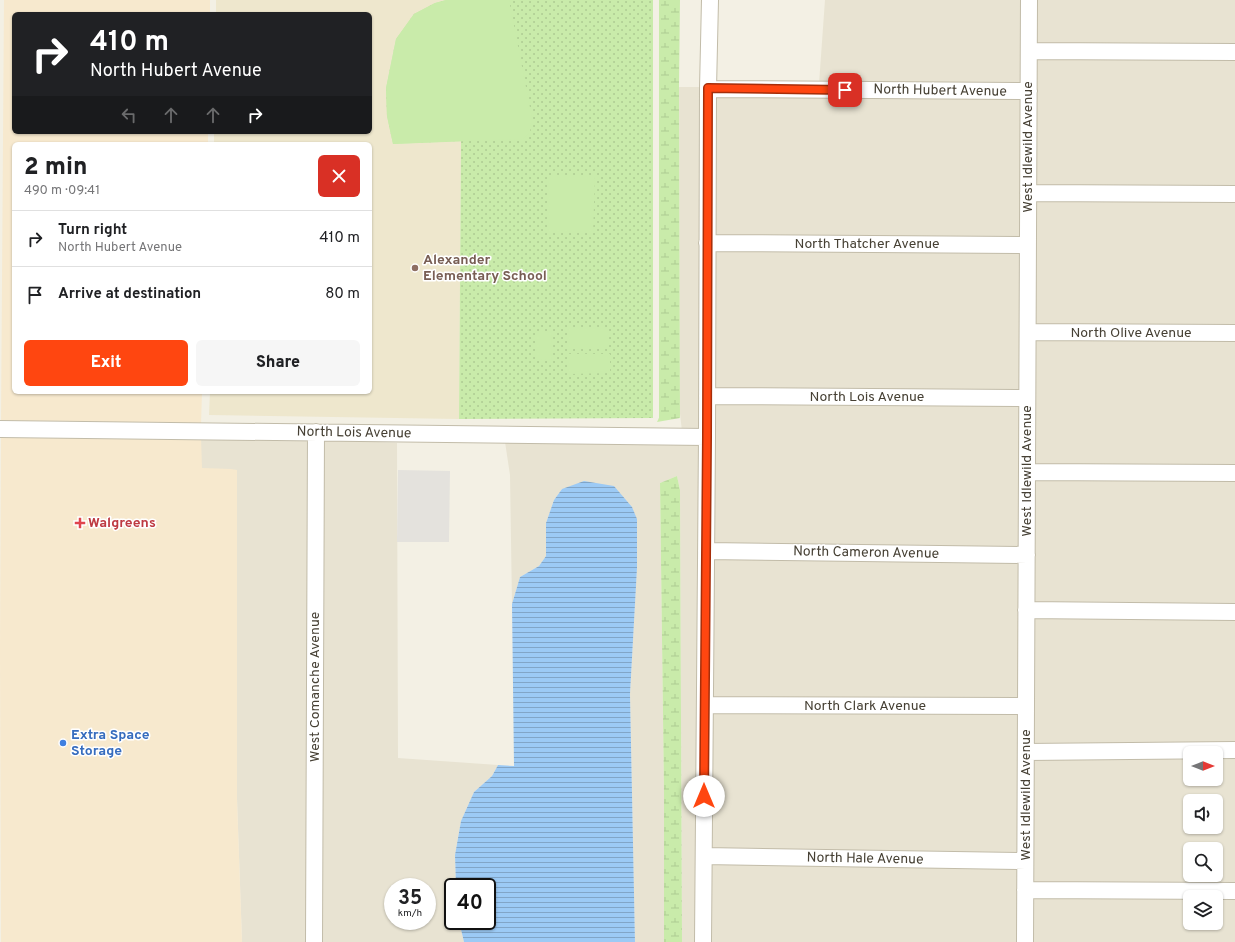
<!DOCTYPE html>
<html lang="en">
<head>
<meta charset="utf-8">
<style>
  :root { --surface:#fff; --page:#f6f6f6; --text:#202124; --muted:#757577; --line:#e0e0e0; --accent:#ff4610 }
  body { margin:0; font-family:Overpass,sans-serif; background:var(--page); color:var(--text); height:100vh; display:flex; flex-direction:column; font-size:15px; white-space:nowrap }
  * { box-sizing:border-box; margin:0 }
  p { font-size:13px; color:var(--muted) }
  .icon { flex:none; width:22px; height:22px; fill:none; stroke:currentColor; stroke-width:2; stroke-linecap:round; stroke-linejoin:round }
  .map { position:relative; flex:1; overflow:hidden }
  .side { position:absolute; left:12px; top:142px; width:360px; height:252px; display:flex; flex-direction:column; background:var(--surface); border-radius:6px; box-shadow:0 1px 3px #0004 }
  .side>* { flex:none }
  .top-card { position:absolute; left:12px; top:12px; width:360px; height:122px; border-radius:6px; box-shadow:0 1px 3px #0004; background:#202124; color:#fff; overflow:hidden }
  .needle { width:26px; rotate:90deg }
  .buttons { position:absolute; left:1183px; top:746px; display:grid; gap:8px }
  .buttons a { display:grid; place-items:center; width:40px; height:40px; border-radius:6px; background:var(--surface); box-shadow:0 1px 3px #0004; font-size:20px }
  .speed { position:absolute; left:384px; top:878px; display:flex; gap:8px; font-size:20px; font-weight:700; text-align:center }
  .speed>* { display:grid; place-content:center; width:52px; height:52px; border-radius:50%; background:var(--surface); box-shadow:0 1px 3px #0004; line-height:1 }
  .speed small { font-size:10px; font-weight:400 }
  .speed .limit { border:2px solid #111; border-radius:6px; background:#fff; color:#111 }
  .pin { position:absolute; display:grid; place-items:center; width:34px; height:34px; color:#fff; margin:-17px; border-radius:8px; box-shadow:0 2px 6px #0006 }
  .me { position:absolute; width:44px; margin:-22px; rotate:0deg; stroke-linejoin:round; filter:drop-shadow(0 0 3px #0008) }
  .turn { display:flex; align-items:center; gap:14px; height:84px; padding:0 12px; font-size:18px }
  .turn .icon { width:52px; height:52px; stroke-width:2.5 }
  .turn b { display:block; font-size:28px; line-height:34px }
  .lanes { display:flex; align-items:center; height:38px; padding:0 12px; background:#0003; justify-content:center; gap:20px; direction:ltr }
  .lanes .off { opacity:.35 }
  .round { display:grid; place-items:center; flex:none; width:42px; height:42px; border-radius:6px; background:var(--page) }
  .head { display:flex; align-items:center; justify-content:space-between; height:68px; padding:0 12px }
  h1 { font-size:24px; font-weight:800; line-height:30px }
  .action { display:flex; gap:8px; margin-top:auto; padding:8px 12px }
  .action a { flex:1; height:46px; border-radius:6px; background:var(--accent); color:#fff; font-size:16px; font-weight:800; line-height:46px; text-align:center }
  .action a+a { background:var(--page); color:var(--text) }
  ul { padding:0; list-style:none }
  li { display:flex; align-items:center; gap:12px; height:56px; padding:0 12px; border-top:1px solid var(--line) }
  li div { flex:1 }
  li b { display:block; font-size:15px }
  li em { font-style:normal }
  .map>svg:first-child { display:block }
  .residential { fill:#e8e3d2; fill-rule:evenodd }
  .commercial { fill:#f7e9ce }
  .education { fill:#eee7cd }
  .grass { fill:url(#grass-dots) }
  .wetland { fill:url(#wetland-marsh) }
  .pitch { fill:#c9ebaa }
  .parking { fill:#e4e2dd }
  .water { fill:url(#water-rules) }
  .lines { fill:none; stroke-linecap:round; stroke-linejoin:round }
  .minor-casing { stroke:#c2bca9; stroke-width:18 }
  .minor { stroke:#fff; stroke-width:16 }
  .route-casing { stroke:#a62e0a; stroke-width:10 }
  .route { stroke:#ff4610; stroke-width:7 }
  .education-dot { fill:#8d6e63; stroke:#fff; stroke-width:1.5 }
  .health-dot { fill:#e0444e; stroke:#fff; stroke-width:1.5 }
  .shop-dot { fill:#3f7fe0; stroke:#fff; stroke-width:1.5 }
  .labels { text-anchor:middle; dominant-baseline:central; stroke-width:3; stroke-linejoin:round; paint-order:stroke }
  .street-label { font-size:14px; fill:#464034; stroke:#fff }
  .education-label { font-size:14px; font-weight:bold; fill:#785e54; stroke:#fff; text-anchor:start }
  .health-label { font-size:14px; font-weight:bold; fill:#be3a42; stroke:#fff; text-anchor:start }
  .shop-label { font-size:14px; font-weight:bold; fill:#366cbe; stroke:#fff; text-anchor:start }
</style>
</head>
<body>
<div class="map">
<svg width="1235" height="942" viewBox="0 0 1235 942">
  <defs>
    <pattern id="grass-dots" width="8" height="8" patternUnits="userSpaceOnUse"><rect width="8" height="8" fill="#c9ebaa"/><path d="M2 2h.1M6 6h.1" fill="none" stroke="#aecb93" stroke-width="1.8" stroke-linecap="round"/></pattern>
    <pattern id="wetland-marsh" width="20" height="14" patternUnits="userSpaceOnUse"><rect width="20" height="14" fill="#c9ebaa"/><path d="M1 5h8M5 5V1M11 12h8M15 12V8" fill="none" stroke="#aecb93"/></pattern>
    <pattern id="water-rules" width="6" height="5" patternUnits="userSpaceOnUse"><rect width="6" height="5" fill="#9ccaf5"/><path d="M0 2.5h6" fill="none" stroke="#81a5c7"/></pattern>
  </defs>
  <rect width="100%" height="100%" fill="#f3f0e4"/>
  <!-- residential -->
  <path class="residential" d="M825,0H1022V85L819,84Z
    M1036,0H1235V46L1036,45Z
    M1036,57L1235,58V188L1035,187Z
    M679,87H701V431H682L680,414Z
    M714,94L1022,97L1021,239L714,237Z
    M1035,199L1235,200V327L1034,326Z
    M714,249L1021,251V393L714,390Z
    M1034,338L1235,339V467L1034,466Z
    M714,402L1021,404L1020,549L712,545Z
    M201,437L309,438L308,942H242L237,799L201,468Z
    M322,439L397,443L398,758L498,765L492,776L474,792L461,821L455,855L456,887H453V921H459L464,942H321ZM393,887H427V921H393Z
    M505,442L700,443L697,942H682L680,490L677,476L660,483L664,794V942H635L630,694L637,568L562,489L554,500L546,523V556L539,566L520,577L512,604L510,475Z
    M1034,478H1235V606L1033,604Z
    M712,557L1020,561L1019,700L712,699Z
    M1033,616L1235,618V744L1033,746Z
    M712,711L1019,712V855L711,851Z
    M1190,756V779H1216V756H1235V886L1032,884V758ZM1190,801H1216V827H1190ZM1190,849H1216V875H1190Z
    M711,862L1019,867L1018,942H710Z
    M1032,896L1190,897V923H1216V897H1235V942H1032Z"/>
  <!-- commercial -->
  <path class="commercial" d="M4,0H210V14H14V132H208V144H14V392H202L201,425L1,423Z
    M1,435L201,437L202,468L231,469L237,470V799L242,942H1L0,651Z"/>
  <!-- education -->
  <path class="education" d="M216,0H446L435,3L396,39L386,88L393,144L461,141L459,419L209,415L210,392H370V144H214V132H370V14H216Z"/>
  <!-- grass -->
  <path class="grass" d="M446,0H653V418L459,419L461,141L393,144L387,116L386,88L396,39L414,14L435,3Z"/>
  <!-- wetland -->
  <path class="wetland" d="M659,0H680L679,87L680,418L657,422L659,418Z
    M677,476L680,490L682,942H664V794L660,483Z"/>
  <!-- pitch -->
  <path class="pitch" d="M446,0H509L532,118L530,132L523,139L393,144L387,116L386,88L396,39L414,14L435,3Z
    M549,176H595L593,232H549Z
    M568,328H609V347H568Z
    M551,331L552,359L535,360V332Z
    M568,354H610V373L568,374Z"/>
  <!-- parking -->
  <path class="parking" d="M398,470L450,471L449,542H397Z"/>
  <!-- water -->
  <path class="water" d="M584,481L614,486L632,507L637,519V568L630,694L635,942H464L459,921H487V887H456L455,855L461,821L474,792L492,776L498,765L514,766L512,604L520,577L539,566L546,556V523L554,500L562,489Z"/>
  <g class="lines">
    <!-- minor casing -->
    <g class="minor-casing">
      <path id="minor" d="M1029,51L1235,52
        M708,89L1029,91
        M1028,193L1235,194
        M707,243L1028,245
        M1028,332L1235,333
        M707,396L1027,398
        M0,429L707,437
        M1027,472L1235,473
        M706,551L1027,555
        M1026,610L1235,612
        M705,705L1026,706
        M1026,752L1235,750
        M704,856L1025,861
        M1025,890L1235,891
        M314,942L316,432
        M703,942L707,437L708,89L710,0
        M1025,942L1029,0"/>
    </g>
    <!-- minor -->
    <use href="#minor" class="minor"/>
  </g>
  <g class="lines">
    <!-- route casing -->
    <g class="route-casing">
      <path id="route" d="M704,796L707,437L708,88L845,90"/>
    </g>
    <!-- route -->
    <use href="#route" class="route"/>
  </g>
  <!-- markers -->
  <circle class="education-dot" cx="415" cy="268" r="4"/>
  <path class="health-dot" d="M78 517h4v4h4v4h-4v4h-4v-4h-4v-4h4z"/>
  <circle class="shop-dot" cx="63" cy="743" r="4"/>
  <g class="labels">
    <!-- street labels -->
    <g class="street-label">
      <text transform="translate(940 91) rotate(1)">North Hubert Avenue</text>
      <text transform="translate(1028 147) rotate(-90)">West Idlewild Avenue</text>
      <text x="867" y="244">North Thatcher Avenue</text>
      <text x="1131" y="333">North Olive Avenue</text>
      <text x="867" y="397">North Lois Avenue</text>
      <text transform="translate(354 433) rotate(1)">North Lois Avenue</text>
      <text transform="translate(1027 471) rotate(-90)">West Idlewild Avenue</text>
      <text transform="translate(866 553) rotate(1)">North Cameron Avenue</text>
      <text transform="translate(315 687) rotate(-90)">West Comanche Avenue</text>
      <text x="865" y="706">North Clark Avenue</text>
      <text transform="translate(1026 795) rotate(-90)">West Idlewild Avenue</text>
      <text transform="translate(865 859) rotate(1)">North Hale Avenue</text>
    </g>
    <!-- education labels -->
    <g class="education-label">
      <text x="423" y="260">Alexander<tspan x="423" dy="16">Elementary School</tspan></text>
    </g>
    <!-- health labels -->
    <g class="health-label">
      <text x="88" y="523">Walgreens</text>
    </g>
    <!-- shop labels -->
    <g class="shop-label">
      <text x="71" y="735">Extra Space<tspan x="71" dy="16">Storage</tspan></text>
    </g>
  </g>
</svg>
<div class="buttons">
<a><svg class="needle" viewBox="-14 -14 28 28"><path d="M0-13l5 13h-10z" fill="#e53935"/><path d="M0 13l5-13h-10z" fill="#757577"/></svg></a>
<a><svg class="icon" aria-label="sound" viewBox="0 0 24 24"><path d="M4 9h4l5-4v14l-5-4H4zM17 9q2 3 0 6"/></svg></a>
<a><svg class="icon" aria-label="search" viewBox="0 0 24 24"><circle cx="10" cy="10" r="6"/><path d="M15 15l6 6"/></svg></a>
<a><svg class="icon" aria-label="layers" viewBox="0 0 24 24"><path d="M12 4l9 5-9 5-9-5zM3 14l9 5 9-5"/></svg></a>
</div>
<div class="speed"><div>35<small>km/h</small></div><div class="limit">40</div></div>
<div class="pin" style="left:845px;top:90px;background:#d93025"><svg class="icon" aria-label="arrive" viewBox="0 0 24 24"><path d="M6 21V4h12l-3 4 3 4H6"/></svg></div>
<svg class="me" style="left:704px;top:796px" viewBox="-20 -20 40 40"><circle r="19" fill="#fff"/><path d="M0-13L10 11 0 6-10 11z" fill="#ff4610"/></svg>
<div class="top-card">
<div class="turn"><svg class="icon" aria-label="right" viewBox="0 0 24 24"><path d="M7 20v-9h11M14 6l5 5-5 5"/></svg><div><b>410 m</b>North Hubert Avenue</div></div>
<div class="lanes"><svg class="icon off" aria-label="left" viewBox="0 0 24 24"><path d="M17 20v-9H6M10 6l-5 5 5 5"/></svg><svg class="icon off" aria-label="ahead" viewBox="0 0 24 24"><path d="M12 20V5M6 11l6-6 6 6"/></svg><svg class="icon off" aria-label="ahead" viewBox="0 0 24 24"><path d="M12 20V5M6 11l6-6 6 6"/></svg><svg class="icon" aria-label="right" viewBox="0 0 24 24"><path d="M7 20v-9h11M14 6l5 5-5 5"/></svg></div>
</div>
<section class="side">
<div class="head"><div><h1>2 min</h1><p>490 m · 09:41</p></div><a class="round" style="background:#d93025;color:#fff"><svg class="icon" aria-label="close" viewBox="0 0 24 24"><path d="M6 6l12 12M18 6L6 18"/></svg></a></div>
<ul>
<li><svg class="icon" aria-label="right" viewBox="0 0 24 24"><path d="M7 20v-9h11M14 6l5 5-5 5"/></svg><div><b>Turn right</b><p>North Hubert Avenue</p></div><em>410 m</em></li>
<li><svg class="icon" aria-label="arrive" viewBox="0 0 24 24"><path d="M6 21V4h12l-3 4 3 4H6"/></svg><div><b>Arrive at destination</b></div><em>80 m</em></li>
</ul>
<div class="action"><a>Exit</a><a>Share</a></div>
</section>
</div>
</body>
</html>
